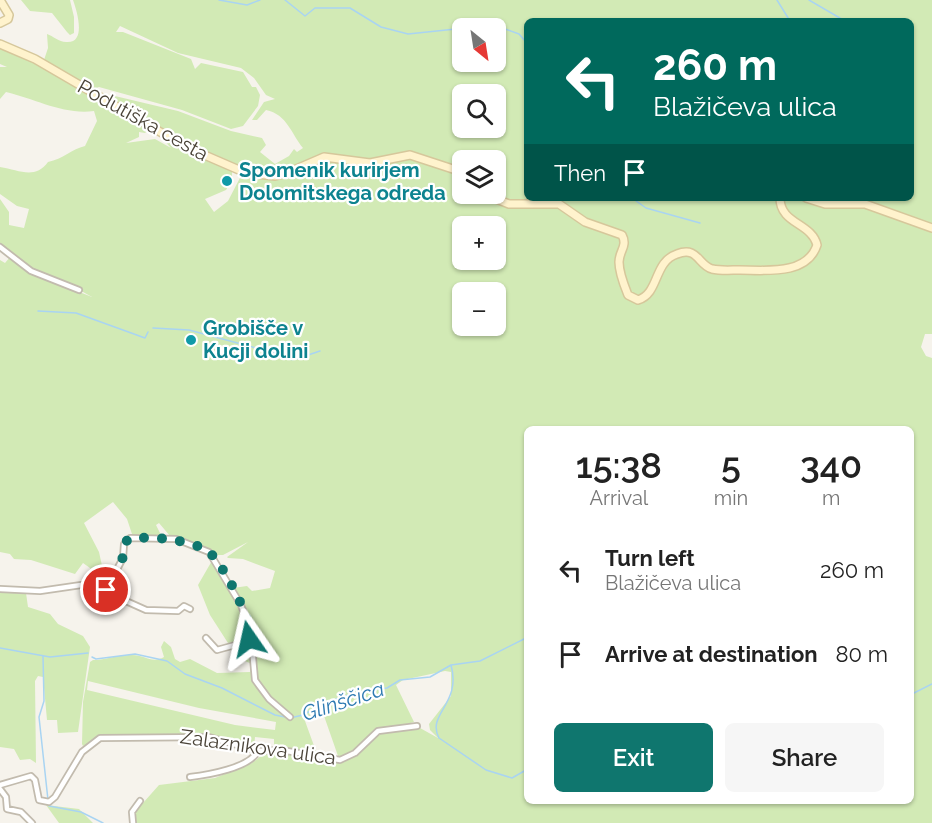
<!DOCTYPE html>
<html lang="en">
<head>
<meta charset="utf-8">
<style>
  :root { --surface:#fff; --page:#f6f6f6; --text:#222; --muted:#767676; --accent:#0f766e }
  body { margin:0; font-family:Raleway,sans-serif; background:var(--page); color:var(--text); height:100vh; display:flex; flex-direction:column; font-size:22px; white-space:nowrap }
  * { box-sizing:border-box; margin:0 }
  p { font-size:20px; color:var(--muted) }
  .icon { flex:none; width:33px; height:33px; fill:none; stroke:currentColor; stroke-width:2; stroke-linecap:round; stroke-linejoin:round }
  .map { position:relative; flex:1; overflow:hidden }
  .drawer { position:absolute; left:524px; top:426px; width:390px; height:378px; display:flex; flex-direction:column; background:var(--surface); border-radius:9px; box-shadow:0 2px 4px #0004 }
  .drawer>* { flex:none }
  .hud { position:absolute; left:524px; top:18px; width:390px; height:183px; border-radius:9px; box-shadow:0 2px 4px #0004; background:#00695c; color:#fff; overflow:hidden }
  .needle { width:39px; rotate:150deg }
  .tools { position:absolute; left:452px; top:18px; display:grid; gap:12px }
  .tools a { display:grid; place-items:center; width:54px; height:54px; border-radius:9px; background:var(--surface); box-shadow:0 2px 4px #0004; font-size:30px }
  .pin { position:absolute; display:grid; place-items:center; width:51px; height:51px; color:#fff; margin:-26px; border:3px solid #fff; border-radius:50%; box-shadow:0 2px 6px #0007 }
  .me { position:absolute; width:66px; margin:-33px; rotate:349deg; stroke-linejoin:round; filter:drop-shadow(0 0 4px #0008) }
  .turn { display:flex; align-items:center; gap:21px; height:126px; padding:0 30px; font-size:27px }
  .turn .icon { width:78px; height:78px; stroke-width:2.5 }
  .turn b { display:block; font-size:42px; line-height:51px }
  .then { display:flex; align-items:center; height:57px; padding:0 30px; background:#0003; gap:12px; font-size:22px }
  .eta { display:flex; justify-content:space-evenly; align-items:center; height:102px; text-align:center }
  .eta b { font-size:36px; font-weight:600; line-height:42px }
  .action { display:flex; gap:12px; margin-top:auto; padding:12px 30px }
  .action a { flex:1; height:69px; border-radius:9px; background:var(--accent); color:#fff; font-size:24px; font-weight:600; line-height:69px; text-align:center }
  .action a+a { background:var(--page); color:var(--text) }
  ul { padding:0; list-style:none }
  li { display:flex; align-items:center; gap:18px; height:84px; padding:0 30px }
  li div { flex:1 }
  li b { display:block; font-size:22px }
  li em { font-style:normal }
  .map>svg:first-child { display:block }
  .green { fill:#d2eab5; fill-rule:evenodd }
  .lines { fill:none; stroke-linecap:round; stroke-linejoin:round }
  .stream { stroke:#a9d4f2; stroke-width:1.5 }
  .street-casing { stroke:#c2bbae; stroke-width:8 }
  .secondary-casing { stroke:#d6c79b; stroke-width:10 }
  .street { stroke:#fff; stroke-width:4.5 }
  .secondary { stroke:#fff3cd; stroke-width:7 }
  .route { stroke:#0f766e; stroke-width:10; stroke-dasharray:0 18 }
  .culture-dot { fill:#0f9aa8; stroke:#fff; stroke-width:2 }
  .labels { text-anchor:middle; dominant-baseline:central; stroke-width:4.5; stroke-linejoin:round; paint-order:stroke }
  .street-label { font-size:20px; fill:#4b4439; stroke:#fff }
  .culture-label { font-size:20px; font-weight:bold; fill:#0d838f; stroke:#fff; text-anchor:start }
  .water-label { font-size:21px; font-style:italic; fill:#2e7ab2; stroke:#fff }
</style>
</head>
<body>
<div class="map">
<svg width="932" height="823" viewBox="0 0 932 823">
  <rect width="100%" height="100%" fill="#f6f3ec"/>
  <!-- green -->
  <path class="green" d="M21,0H70L74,17V33L70,35L67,32L52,13L30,11Z
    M73,0H932V225L881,207L814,198H910V21H526V198H777C779,222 802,226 814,244C809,273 761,268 740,268C730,268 715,270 707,264C704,261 701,256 699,253C657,242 660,276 640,298H633C627,287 621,274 621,261C621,251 631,245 626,234L587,220L564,204L504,201L489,194H495V160H462V168L414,153L379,160L320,156L281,173H254L194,149L98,92L178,111L231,131L262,138L266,145L260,152L275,164L289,156L294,149L297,152L303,148C292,135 287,114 266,110L257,120H252L264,102L275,99L266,95L254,78L241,68L178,53L120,26L116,32H123L191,59L195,69L201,63L243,72L252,87H256L260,95L258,106L243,126L231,129L182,110L99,87L93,89L46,63L44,60L48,48L47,34C53,36 59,42 66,42C87,44 77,11 73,0ZM462,28H495V62H462ZM462,94H495V128H462Z
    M0,46L84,89L148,130L145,133L139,132V137L126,143L155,139L171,148L159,135L232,169V176L227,175L224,182L229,185L226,190L205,199L214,212L228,201L242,174L252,178H277L326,159L371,165L411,157L462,175V194H480L488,200L505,205L559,207L621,238C623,245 618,249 616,257C613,270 623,300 637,304C665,295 656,244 695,256L705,269L764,274L778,273L812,259L820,242C810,224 785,220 783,198H798L824,207H867L932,230V334H925L921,347L926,356L932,358V823H135V812L159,785L215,778L252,763L267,751L338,756L323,713L305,721L317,754L274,747V739L255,737L254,747L218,737L178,734L102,736L83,746L82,744L83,702L90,662L93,660C106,660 120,654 132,655C145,655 152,664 164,657L161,647L164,641L171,647L175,659L180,662L190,659L217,673L250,672L252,664L238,658L233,650L253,642L250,624L233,588L247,586L252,591L270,588L275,571L243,559L228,558L227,557L248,542L223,555H217L209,549L170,536L159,523L156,525L161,535L158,537H133L127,519L113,502L84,523L99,552L106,584L103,586L90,568L83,563L75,574L31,560L14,559L10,554L0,552V260L5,263L10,257L34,274L92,297L60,279L39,274L0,246V199L9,212V225L24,228L29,209L17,206L0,194V167C19,170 35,180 48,162C63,159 72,149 85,146L97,121L94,111C63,115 36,99 6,92L0,99V67H7L0,64ZM462,226H495V260H462ZM462,292H495V326H462ZM526,429H910V801H526ZM445,671L451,672V696L429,724L430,730L438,738L420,728H405L403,725L414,722L396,685L403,680ZM88,681L199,708L276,722L275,730L235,725L87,690Z
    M213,559L236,598L250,633L244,641L228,643L210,615L198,585Z
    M0,591L26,593L28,607L50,614L58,624L83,636L90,647L78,732L58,733L57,720H47L43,677L38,676L35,681L36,763L30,759L20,760L14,749L0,747Z
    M46,805L79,809L93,823H59Z"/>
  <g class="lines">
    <!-- stream -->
    <path class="stream" d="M219,0L247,5L260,0
      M285,0L305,16L315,8H350L381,27L408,34L494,25L519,34L526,42
      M777,0L790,21
      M809,0L845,21
      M632,198L646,208L700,223
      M38,311L76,313L145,338L148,332
      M153,328L189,330L275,353C293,366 302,356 320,351
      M0,648L50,657L88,653
      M43,656L44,701L39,717L48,800
      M92,657L96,659L135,654L167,661L185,674L222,688L275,715L290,718L303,715L324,703L358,692L387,688L400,680L430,677L451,665L480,661L526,638
      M451,665C462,704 426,714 439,738L486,770L512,778L526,770
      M910,695L932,684
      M49,806L81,812L103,823"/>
    <!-- street casing -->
    <g class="street-casing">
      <path id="street" d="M0,247L31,271L79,290
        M0,589L40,591L88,584L146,610L178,611L184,606L190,609
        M106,590L123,558L124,544L130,538L176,539L209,552L241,605L251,632L246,642L217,650L206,638
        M251,636L255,680L269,699L290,717
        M190,777C207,775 250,768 258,751
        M0,785L31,776L35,780L39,800L49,802L55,797L82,752L100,738L209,737L258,751L281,750L340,760L355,753L378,731L417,726
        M0,789L6,797L7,809L21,812L32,823
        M133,823L132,812L140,801"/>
    </g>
    <!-- secondary casing -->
    <g class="secondary-casing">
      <path id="secondary" d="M0,23L8,19L9,15L0,0
        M0,44L35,59L186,147L246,173L275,176L287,173L324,157L370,163L410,155L462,172
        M484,194L509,204H559L585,222L622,235C628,246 619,251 619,262C619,273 624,285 628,295L638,300C660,293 653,262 677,254C698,246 698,265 712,269C721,271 731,270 740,270C764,270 807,276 817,245C812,223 780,224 780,198
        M806,198L825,204H865L932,228"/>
    </g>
    <!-- street -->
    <use href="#street" class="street"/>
    <!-- secondary -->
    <use href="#secondary" class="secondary"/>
  </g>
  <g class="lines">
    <!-- route -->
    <path class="route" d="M106,590L121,564L127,540C145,534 193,540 209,552C222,562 255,624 249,639"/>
  </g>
  <!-- markers -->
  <g class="culture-dot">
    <circle cx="227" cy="181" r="6"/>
    <circle cx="191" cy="340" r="6"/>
  </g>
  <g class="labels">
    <!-- street labels -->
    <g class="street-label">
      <text transform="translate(143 120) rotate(29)">Podutiška cesta</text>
      <text transform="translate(258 747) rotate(8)">Zalaznikova ulica</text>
    </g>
    <!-- culture labels -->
    <g class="culture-label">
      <text x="239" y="170">Spomenik kurirjem<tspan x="239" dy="23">Dolomitskega odreda</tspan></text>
      <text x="203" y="328">Grobišče v<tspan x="203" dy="23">Kucji dolini</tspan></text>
    </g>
    <!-- water labels -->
    <g class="water-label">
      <text transform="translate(343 701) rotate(-18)">Glinščica</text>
    </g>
  </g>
</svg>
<div class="tools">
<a><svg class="needle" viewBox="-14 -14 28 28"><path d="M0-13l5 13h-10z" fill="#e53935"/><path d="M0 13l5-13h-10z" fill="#767676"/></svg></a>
<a><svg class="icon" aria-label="search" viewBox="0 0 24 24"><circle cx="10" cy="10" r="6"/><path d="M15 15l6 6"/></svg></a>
<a><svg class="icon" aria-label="layers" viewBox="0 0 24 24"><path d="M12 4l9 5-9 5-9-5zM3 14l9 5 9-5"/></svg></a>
<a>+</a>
<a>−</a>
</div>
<div class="pin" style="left:106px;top:590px;background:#d93025"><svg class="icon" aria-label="arrive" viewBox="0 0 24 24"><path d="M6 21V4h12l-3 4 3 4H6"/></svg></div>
<svg class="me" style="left:249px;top:639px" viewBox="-20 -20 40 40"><path d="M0-17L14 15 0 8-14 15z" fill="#0f766e" stroke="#fff" stroke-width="4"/></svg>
<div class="hud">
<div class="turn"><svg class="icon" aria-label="left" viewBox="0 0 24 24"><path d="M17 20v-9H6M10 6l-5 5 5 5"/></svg><div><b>260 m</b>Blažičeva ulica</div></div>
<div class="then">Then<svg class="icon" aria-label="arrive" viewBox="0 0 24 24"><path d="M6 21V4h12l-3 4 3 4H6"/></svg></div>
</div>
<section class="drawer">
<div class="eta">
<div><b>15:38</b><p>Arrival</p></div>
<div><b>5</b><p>min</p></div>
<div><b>340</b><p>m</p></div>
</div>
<ul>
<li><svg class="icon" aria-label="left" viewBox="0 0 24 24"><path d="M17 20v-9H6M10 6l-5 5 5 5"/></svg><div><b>Turn left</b><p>Blažičeva ulica</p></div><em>260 m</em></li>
<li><svg class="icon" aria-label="arrive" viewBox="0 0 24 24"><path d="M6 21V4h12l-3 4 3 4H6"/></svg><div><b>Arrive at destination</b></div><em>80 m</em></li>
</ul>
<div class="action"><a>Exit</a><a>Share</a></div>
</section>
</div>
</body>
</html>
